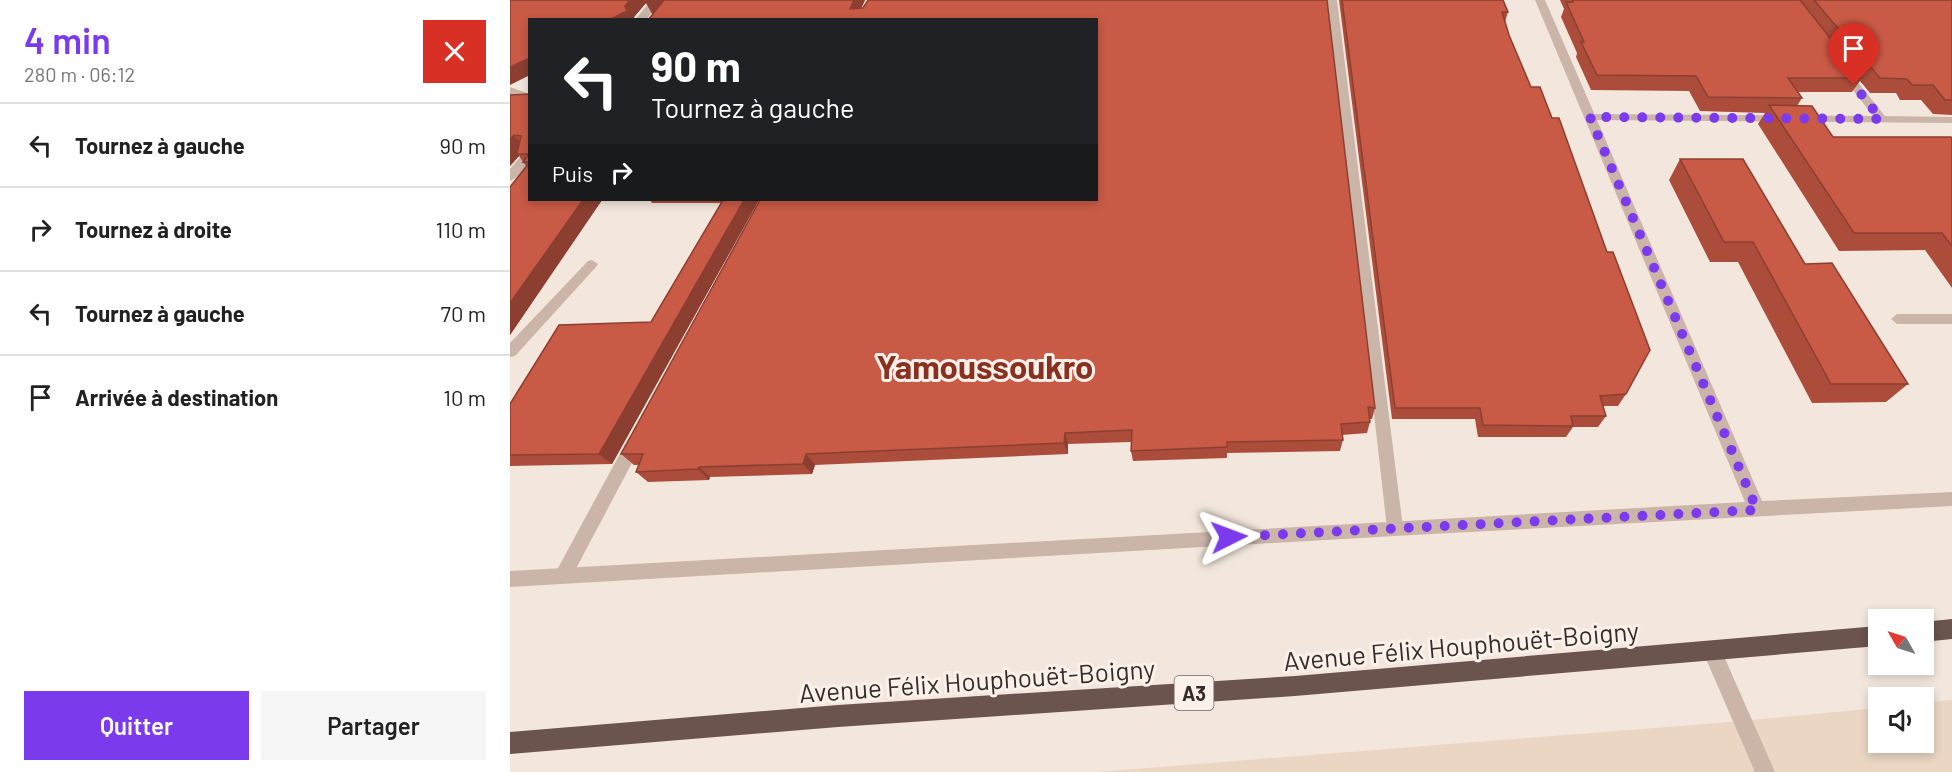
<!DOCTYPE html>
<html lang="fr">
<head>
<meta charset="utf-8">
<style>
  :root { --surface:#fff; --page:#f6f6f6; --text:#222; --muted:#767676; --line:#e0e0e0; --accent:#7c3aed }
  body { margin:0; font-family:Barlow,sans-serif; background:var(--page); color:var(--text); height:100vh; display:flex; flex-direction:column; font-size:22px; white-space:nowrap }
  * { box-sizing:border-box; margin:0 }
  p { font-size:20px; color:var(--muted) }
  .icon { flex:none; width:33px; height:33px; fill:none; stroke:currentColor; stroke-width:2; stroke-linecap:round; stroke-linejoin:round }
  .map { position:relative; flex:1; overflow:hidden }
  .panel { display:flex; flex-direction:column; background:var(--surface); width:510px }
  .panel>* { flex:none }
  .banner { position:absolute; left:18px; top:18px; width:570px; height:183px; border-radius:0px; box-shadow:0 3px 9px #0003; background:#202124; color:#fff; overflow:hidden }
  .needle { width:39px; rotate:309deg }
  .fabs { position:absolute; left:1358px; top:609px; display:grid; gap:12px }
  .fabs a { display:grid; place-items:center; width:66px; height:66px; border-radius:0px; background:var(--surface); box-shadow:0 3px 9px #0003; font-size:30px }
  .pin { position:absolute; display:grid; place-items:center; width:51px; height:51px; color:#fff; margin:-62px -26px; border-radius:50% 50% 50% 0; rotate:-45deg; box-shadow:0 0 6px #0007 }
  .pin .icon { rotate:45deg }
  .me { position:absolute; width:66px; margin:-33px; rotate:87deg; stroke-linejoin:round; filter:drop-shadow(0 0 4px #0008) }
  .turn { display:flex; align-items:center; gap:21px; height:126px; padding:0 24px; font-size:27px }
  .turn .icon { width:78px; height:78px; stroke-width:2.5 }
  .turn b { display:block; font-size:42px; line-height:51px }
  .then { display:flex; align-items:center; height:57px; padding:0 24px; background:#0003; gap:12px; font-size:22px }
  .round { display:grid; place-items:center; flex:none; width:63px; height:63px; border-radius:0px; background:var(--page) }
  .summary { display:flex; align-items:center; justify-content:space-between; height:102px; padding:0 24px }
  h1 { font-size:36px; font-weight:600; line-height:45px; color:var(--accent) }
  .primary-button { display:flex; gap:12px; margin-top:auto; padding:12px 24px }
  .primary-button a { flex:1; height:69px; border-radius:0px; background:var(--accent); color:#fff; font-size:24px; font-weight:600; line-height:69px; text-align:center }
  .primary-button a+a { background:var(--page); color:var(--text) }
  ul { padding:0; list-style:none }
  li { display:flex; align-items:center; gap:18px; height:84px; padding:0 24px; border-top:2px solid var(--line) }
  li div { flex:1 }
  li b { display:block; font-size:22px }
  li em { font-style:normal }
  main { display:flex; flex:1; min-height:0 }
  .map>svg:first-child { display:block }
  .plaza { fill:#ebd6c4 }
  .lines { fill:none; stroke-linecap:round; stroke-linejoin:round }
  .service { fill:#cbb5a9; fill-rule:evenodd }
  .minor { fill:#cbb5a9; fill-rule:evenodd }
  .tertiary { fill:#cbb5a9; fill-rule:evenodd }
  .trunk { fill:#6a544d; fill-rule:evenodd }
  .wall { fill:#ac4d3c }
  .shaded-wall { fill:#8c3f31 }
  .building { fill:#c85a46; stroke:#8c3f31; stroke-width:1.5 }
  .route { stroke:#7c3aed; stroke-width:10; stroke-dasharray:0 18 }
  .labels { text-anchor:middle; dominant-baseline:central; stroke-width:6; stroke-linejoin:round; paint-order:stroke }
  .shield { fill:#faf1ea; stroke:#726763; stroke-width:1.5 }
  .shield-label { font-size:20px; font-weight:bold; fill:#382c29 }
  .near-street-label { font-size:26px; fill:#382c29; stroke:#faf1ea }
  .town-label { font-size:33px; font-weight:bold; fill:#893020; stroke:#faf1ea }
</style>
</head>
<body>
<main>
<section class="panel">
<div class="summary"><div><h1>4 min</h1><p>280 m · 06:12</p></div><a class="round" style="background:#d93025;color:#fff"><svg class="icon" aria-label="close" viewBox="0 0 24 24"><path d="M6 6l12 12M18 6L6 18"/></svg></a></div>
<ul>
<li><svg class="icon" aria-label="left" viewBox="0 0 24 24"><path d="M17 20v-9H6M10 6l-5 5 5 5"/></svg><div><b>Tournez à gauche</b></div><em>90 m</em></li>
<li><svg class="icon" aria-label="right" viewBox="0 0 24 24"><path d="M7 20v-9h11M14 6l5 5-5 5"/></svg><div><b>Tournez à droite</b></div><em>110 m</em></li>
<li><svg class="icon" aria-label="left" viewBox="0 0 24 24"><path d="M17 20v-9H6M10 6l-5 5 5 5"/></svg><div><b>Tournez à gauche</b></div><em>70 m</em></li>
<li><svg class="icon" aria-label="arrive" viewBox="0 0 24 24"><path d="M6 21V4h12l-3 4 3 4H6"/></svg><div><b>Arrivée à destination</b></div><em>10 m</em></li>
</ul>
<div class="primary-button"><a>Quitter</a><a>Partager</a></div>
</section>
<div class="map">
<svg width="1442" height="772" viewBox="0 0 1442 772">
  <rect width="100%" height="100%" fill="#f3e7dd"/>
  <!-- plaza -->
  <path class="plaza" d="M1442,700V772H586L1232,721L1368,708V742H1413V703Z"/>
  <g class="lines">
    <!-- service -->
    <path class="service" d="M82,260L88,264L86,267L5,356L0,357V343L78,261Z
      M1387,314H1442V324H1387L1381,319Z"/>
    <!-- minor -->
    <path class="minor" d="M817,0H827L893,528L891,533L885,536L879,533L877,528Z
      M1334,69L1338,70L1375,116L1442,117V123L1080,120L1074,117L1080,114L1363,116L1329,72Z
      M125,435L131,437L133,442L60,580L54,582L48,580L45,574L48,568L119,437Z
      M1202,643L1209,645L1265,772H1245L1193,652L1195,645Z"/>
    <!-- tertiary -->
    <path class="tertiary" d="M141,0H151L136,20H125Z
      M1025,0H1035L1252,501L1442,492V506L885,536L0,587V571L1235,502Z
      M0,87L20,94V101L0,94Z
      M20,149C20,162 13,176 0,181V169L16,150Z"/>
    <!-- trunk -->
    <path class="trunk" d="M1442,619V639L1413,642V622Z
      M1368,626V646L785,696L328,727L0,754V732L328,705L785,676Z"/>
  </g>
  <!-- wall -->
  <path class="wall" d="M0,0H355L351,9L865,408L862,419H859L860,422L857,433L832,435L833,440L830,451L717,453V458L623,461L621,451V442L558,444V454L305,465L302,474L200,477L199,480L138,482L126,472L129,465H124L111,454L586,200L142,14L136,3L124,17Z
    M829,0H993L998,12L995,22L1116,394L1108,406H1093L1096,416L1088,427H1063L1056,437H968L965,419H882Z
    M1050,0H1442V115L1423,114L1411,100H1390L1386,93H1360L1350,81L1342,92H1288L1292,98L1287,106L1323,137L1442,139V288L1415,250L1329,251L1248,124L1255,113L1190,111L1179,91L1081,90L1066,57L1067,53L1051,17L1054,9Z
    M0,95L92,200L0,335V187L16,166L9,156L0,166Z
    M1170,159L1295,264L1398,384L1376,402L1302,403L1228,262H1200L1159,180Z
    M140,200H249L102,464L0,466V404L141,322L211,203H142Z"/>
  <!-- shaded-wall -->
  <path class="shaded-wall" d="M120,0H169L143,14L136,3L124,17L125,20H99L116,9L115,6Z
    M344,0H355L346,20L340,9Z
    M20,58V75L0,85V67Z
    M4,135L15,148L7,154L9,156L0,166V140Z
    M73,200H92L0,335V303Z
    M234,200H249L102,464L89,454Z
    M555,433L558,444V454L554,443Z
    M296,454L305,465L302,474L293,464Z
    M189,467L200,477L199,480L188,469Z"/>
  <!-- building -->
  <path class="building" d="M0,0H120L115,6L116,9L119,10L99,20H20V58L0,67Z
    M154,0H344L340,9L353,8L358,0H817L865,408L858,407L860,422L831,424L833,440L717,442V447L621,451L622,430L555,433L554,443L296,454L293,464L189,467L188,469L126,472L133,454H111L250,200H586V20H138Z
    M832,0H993L998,12H992L999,35L1021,87H1030L1042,118H1049L1097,252H1103L1140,350L1116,394L1090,396L1096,416H1061L1063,426L973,425L970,408H885Z
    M1062,0H1290L1352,78H1278L1292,98L1198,97L1186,76L1087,75L1071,42H1074L1056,2H1063Z
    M1304,0H1442V100H1435L1423,85H1402L1397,79L1370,78Z
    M20,94V162H13L19,154H7L11,136L4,135L0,140V95Z
    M1259,105L1302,106L1323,137H1441L1442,139V246L1432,233H1344Z
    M1170,159H1233L1295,264L1322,263L1398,384H1321L1243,242H1214Z
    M20,162V200H73L0,303V187Z
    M213,200H234L89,454L0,455V404L49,325L141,322Z"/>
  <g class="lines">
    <!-- route -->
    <path class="route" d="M719,537L1247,510L1080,117L1371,119L1344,85"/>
  </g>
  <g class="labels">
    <!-- shield labels -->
    <rect class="shield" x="664.5" y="676" width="39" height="34" rx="4.5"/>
    <g class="shield-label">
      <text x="684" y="693">A3</text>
    </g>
    <!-- near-street labels -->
    <g class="near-street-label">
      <text transform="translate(951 645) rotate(-5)">Avenue Félix Houphouët-Boigny</text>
      <text transform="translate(467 680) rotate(-4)">Avenue Félix Houphouët-Boigny</text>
    </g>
    <!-- town labels -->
    <g class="town-label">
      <text x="475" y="366">Yamoussoukro</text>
    </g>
  </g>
</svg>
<div class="fabs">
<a><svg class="needle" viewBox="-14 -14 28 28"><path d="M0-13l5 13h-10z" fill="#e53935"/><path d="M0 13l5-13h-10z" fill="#767676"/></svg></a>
<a><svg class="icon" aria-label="sound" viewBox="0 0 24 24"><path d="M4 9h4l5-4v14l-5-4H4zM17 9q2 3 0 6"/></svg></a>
</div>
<div class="pin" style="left:1344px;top:85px;background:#d93025"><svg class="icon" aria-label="arrive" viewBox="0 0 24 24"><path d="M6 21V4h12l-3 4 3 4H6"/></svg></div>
<svg class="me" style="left:719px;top:537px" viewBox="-20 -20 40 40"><path d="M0-17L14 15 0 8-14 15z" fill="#7c3aed" stroke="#fff" stroke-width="4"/></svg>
<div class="banner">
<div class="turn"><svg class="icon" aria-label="left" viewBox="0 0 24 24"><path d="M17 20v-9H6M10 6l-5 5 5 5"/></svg><div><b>90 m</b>Tournez à gauche</div></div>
<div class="then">Puis<svg class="icon" aria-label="right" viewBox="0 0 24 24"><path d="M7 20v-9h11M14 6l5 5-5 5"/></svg></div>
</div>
</div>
</main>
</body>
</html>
